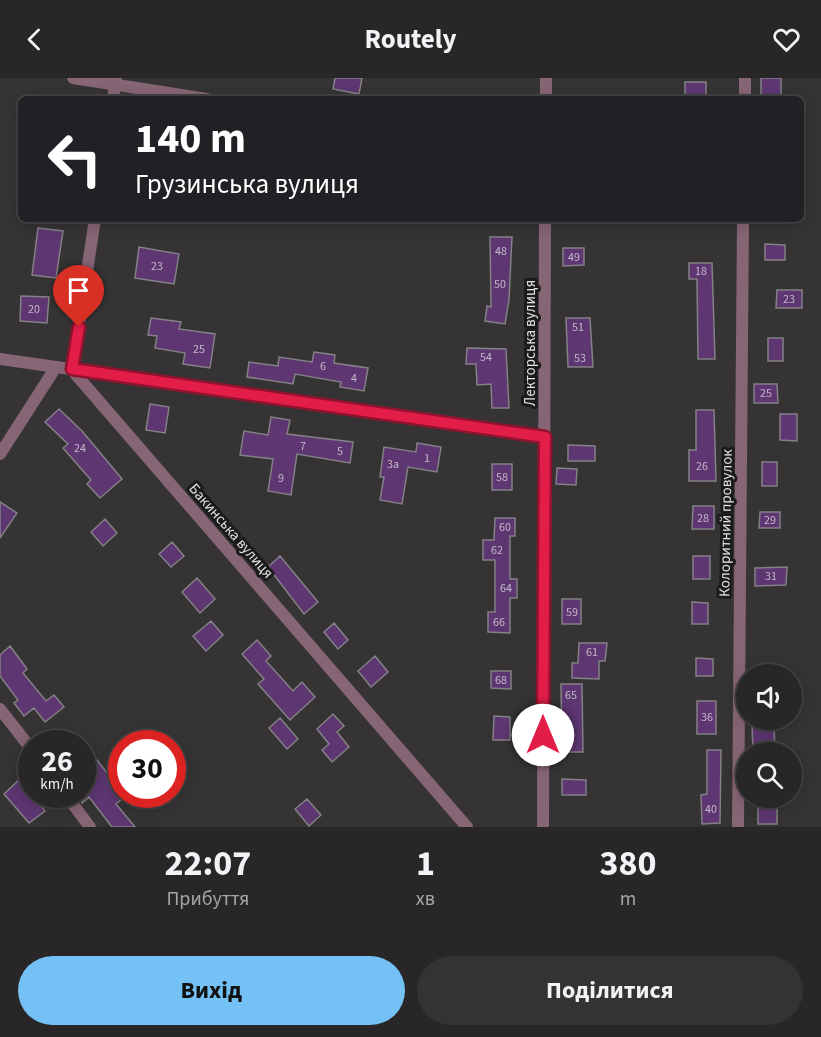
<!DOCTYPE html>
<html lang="uk">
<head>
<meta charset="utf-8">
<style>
  :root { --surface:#282627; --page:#343233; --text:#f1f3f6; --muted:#a5a5a7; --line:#444344; --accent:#73c1f5 }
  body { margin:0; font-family:"Source Sans 3",sans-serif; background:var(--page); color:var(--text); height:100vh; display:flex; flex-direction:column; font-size:22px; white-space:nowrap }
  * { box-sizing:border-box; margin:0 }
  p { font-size:20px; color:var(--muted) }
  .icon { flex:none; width:33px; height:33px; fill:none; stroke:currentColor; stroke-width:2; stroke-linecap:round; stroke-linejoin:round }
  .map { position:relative; height:749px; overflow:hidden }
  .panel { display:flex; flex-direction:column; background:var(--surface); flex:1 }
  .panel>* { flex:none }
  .hud { position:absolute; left:18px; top:18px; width:786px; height:126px; border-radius:9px; box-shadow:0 3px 15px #0003,0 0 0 2px var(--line); background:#202124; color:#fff; overflow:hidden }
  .fabs { position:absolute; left:736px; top:586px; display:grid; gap:12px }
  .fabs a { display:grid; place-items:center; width:66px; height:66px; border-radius:50%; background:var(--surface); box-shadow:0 3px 15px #0003,0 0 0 2px var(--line); font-size:30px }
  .speed { position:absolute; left:18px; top:652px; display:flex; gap:12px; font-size:30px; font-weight:700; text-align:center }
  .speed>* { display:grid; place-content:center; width:78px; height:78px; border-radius:50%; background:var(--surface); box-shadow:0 3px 15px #0003,0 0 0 2px var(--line); line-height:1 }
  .speed small { font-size:15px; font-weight:400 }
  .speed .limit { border:9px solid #d22; background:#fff; color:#111 }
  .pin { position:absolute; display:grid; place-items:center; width:51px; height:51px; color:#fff; margin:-62px -26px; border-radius:50% 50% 50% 0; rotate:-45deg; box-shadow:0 0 6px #0007 }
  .pin .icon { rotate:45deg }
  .me { position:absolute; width:66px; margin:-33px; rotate:0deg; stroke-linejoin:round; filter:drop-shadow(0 0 4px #0008) }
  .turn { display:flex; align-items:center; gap:21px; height:126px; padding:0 18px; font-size:27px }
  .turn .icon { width:78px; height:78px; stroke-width:2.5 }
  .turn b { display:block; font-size:42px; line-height:51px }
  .eta { display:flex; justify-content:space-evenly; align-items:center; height:102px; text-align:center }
  .eta b { font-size:36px; font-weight:700; line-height:42px }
  .primary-button { display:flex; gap:12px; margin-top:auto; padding:12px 18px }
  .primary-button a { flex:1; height:69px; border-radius:36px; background:var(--accent); color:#111; font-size:24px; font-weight:700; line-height:69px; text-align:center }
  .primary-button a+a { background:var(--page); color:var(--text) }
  header { display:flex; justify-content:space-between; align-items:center; height:78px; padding:0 18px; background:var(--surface); font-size:27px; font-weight:700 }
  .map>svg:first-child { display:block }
  .building { fill:#5e3772; stroke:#838184; stroke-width:1.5 }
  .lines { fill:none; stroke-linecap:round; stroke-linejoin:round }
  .street { stroke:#866574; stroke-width:12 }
  .route-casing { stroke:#92132f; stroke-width:15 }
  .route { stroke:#e11d48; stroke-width:10 }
  .labels { text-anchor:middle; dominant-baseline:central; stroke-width:6; stroke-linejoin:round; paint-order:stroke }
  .number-label { font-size:12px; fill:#c2b7c7 }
  .street-label { font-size:15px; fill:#e3e2e3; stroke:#1c1b1c }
</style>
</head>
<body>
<header><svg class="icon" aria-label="back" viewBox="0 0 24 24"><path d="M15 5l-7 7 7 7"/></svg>Routely<svg class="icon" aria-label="heart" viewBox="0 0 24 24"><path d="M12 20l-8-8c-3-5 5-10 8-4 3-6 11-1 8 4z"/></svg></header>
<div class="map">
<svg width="821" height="749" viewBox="0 0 821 749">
  <rect width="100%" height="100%" fill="#353334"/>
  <!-- building -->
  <path class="building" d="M335,0H362L359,16L333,11Z
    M761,0H781V21H761Z
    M685,4H706V20H685Z
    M38,150L63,153L56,200L32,197Z
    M490,159H512L509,222L505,246L485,243L487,228L491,229Z
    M765,166L785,167V182H765Z
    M139,169L179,176L174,206L135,200Z
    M563,170H584V187L563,188Z
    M689,185H712L715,281H698L697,201H689Z
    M777,212H802V230H776Z
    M21,218L49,219L47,245L20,243Z
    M151,240L181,244L179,251L215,256L210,290L183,286L185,275L155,270L157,258L148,257Z
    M566,240H590L593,289H568Z
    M768,260H783V283H768Z
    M467,270L506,271L509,330H492L491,306L477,307L476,286H466Z
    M314,274L335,277L334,285L368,290L364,313L340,309L341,304L295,296L293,306L247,299L249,284L278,288L279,279L312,284Z
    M754,306H777L778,325H754Z
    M150,326L169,329L165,355L146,352Z
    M59,331L82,353L122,401L100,420L87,406L91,402L63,370L68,366L45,344Z
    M696,332H714L716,403H689V372H696Z
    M780,336H797V363L780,362Z
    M271,339L290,342L287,356L353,364L350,385L297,376L291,417L268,413L273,381L240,377L244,353L268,357Z
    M417,365L441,369L437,394L408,389L402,426L380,422L384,399H380L384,369L416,374Z
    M568,367L595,368V383H568Z
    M762,384H777V408H762Z
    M492,386H512V412H492Z
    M557,390L577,391L576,407L556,406Z
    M0,424L17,435L0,460Z
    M693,428H714V451H692Z
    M760,434H780V450H759Z
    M495,440H515V458H510V501H517V520H510V555L488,554V534H495V482H483V462H494Z
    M105,441L117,455L103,468L91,454Z
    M172,464L184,478L171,489L159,476Z
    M280,478L318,524L304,536L268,489Z
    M693,478H710V501H693Z
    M787,489L786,507L755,508V490Z
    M197,500L215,521L200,535L182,514Z
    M562,521H581V546H562Z
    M692,524L708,525V546H692Z
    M211,543L223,557L206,573L193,558Z
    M334,545L348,562L338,571L324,554Z
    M257,562L271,578L266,583L293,613L302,604L315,619L290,642L258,606L264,601L242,576Z
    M579,565H607L605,583H599V601L572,600V585H578Z
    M10,568L27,591L23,595L46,623L54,617L64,629L45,644L34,630L24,638L14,625L18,622L0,598V577Z
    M375,578L388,594L371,609L358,593Z
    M696,580L713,581V598H696Z
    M491,593H511V611L491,610Z
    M561,606H582L583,674H562Z
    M697,623H716V656H697Z
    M333,636L344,648L337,654L349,669L332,684L322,672L329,666L317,651Z
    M494,638L510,639V662H493Z
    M280,640L298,661L287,671L269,650Z
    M752,646H774L775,675H753Z
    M707,672H721L720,745L702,746L701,717L707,716Z
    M97,682L111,700L108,702L124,719L116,726L135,749H112L89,719L82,725V696Z
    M21,700L45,733L29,745L4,716Z
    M562,701L586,702V717H562Z
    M307,721L321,737L309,748L295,731Z
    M758,729L777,730V746H758Z"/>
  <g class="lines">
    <!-- street -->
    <path class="street" d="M73,0L207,21
      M113,21L116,0
      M546,21V0
      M745,21V0
      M95,141L72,292L467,749
      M0,281L545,359
      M0,376L56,289
      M0,631L32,672
      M66,717L90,749
      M543,749L545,141
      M738,749L743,141"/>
  </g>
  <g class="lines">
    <!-- route casing -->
    <g class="route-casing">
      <path id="route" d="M79,249L72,291L545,359L543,657"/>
    </g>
    <!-- route -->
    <use href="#route" class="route"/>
  </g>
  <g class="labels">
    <!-- number labels -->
    <g class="number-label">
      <text x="501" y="173">48</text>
      <text x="574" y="179">49</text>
      <text x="157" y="188">23</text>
      <text x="701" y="193">18</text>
      <text x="500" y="206">50</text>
      <text x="789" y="221">23</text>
      <text x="34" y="231">20</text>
      <text x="578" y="249">51</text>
      <text x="199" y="271">25</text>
      <text x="486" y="279">54</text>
      <text x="580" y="280">53</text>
      <text x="323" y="288">6</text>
      <text x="354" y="300">4</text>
      <text x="766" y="315">25</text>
      <text x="303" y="368">7</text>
      <text x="80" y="370">24</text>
      <text x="340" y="373">5</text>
      <text x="427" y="380">1</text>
      <text x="393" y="386">3а</text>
      <text x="702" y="388">26</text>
      <text x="502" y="399">58</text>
      <text x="281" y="400">9</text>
      <text x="703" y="440">28</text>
      <text x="770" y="442">29</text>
      <text x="505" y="449">60</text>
      <text x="497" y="472">62</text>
      <text x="771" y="498">31</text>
      <text x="506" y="510">64</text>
      <text x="572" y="534">59</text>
      <text x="499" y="544">66</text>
      <text x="592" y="574">61</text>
      <text x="501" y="602">68</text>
      <text x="571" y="617">65</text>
      <text x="707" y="639">36</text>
      <text x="711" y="731">40</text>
    </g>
    <!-- street labels -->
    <g class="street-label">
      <text transform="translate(530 265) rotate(-90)">Лекторська вулиця</text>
      <text transform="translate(726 445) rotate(-89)">Колоритний провулок</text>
      <text transform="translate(231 453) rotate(49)">Бакинська вулиця</text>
    </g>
  </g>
</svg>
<div class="fabs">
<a><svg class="icon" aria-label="sound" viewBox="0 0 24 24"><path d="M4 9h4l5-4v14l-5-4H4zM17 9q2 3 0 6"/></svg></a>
<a><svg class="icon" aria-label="search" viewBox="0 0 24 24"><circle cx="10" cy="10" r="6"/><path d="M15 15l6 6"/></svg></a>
</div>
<div class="speed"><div>26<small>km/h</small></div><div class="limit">30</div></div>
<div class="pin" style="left:79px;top:249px;background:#d93025"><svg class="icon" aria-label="arrive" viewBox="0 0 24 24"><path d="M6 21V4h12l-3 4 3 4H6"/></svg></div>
<svg class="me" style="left:543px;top:657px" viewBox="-20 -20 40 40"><circle r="19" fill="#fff"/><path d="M0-13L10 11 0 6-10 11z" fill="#e11d48"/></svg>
<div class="hud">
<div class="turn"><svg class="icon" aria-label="left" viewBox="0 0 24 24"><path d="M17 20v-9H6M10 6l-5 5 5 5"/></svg><div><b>140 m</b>Грузинська вулиця</div></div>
</div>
</div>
<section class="panel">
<div class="eta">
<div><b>22:07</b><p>Прибуття</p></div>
<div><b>1</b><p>хв</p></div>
<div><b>380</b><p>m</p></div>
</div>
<div class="primary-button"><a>Вихід</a><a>Поділитися</a></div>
</section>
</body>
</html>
